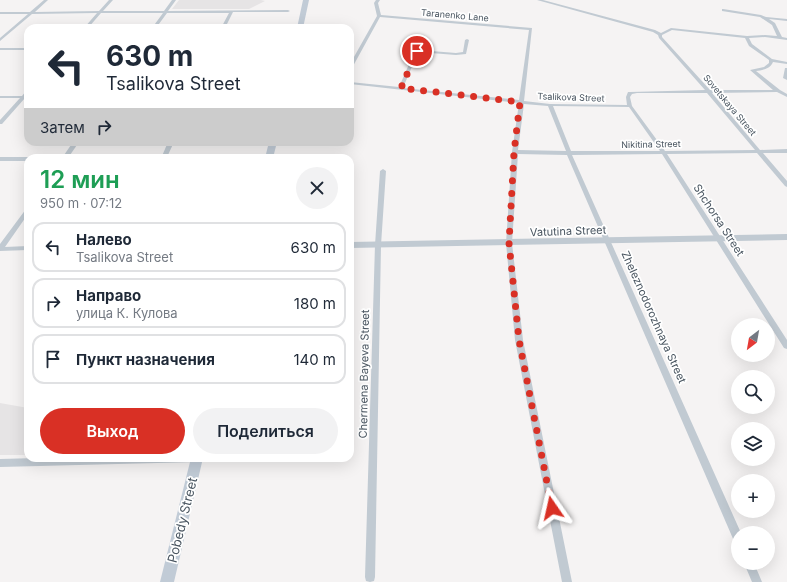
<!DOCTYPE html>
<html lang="ru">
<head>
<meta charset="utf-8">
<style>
  :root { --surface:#fff; --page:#f2f2f3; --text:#1f2937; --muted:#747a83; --line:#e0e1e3; --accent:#d93025 }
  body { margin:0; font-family:Inter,sans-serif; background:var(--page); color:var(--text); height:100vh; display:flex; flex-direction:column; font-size:15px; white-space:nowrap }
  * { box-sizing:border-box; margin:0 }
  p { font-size:13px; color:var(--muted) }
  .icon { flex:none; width:22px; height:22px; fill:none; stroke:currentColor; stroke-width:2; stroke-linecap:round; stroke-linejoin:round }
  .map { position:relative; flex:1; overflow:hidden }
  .panel { position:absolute; left:24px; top:154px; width:330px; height:308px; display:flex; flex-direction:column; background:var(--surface); border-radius:12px; box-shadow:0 4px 16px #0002 }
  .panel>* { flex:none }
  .guide { position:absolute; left:24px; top:24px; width:330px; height:122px; border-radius:12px; box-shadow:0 4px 16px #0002; background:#fff; color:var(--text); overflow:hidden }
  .needle { width:26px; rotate:211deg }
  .tools { position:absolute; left:731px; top:318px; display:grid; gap:8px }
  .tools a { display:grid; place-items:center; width:44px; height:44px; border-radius:50%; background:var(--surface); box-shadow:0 4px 16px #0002; font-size:20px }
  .pin { position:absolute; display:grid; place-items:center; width:34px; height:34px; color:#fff; margin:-17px; border:2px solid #fff; border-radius:50%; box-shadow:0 1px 4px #0007 }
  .me { position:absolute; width:44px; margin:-22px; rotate:349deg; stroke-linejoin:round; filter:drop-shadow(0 0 3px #0008) }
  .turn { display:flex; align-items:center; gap:14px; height:84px; padding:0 16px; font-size:18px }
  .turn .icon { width:52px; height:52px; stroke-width:2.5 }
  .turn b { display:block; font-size:28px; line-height:34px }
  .then { display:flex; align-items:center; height:38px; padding:0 16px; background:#0003; gap:8px; font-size:15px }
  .round { display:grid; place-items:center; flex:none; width:42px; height:42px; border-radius:21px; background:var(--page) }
  .headline { display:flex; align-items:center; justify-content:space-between; height:68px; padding:0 16px }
  h1 { font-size:24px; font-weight:600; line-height:30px; color:#1e9e55 }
  .cta { display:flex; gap:8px; margin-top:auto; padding:8px 16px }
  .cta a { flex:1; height:46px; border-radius:24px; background:var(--accent); color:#fff; font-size:16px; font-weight:600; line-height:46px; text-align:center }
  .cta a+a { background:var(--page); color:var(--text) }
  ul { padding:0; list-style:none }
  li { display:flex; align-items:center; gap:12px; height:50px; margin:0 8px 6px; padding:0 8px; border:2px solid var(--line); border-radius:12px }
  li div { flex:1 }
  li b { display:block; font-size:15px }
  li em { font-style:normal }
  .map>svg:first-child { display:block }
  .education { fill:#e6e4e5 }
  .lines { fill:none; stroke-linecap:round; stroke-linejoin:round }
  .minor { fill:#c1cad2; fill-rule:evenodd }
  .tertiary { fill:#c1cad2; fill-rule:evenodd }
  .secondary { fill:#c1cbd6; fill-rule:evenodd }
  .route { stroke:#d93025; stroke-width:7; stroke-dasharray:0 12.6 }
  .labels { text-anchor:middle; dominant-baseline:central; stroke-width:3.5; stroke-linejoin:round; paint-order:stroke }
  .far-street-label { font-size:9px; fill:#4a5661; stroke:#fff }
  .street-label { font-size:11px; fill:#4a5661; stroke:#fff }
  .near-street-label { font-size:13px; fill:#4a5661; stroke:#fff }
</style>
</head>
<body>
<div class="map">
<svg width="787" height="582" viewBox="0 0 787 582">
  <rect width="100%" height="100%" fill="#f5f3f3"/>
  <!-- education -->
  <path class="education" d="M179,0H261L265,1L249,9H172Z
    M0,403L28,408V455H0Z"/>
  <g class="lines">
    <!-- minor -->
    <path class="minor" d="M44,0H48L35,12L99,11L109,0H113L103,11H164L172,0H176L168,11L288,10L290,11L288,12H233L225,28H221L229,13H167L156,28H152L163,13H101L88,28H84L97,13L32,14L0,41V38L28,14H0V12H30Z
      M376,0H380L378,3L381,15L532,28L524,101L550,104L627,105L626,97L628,92H630L705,90L659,38L658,35L653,32L537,0H543L655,30L661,33L671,28L747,36L765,35L777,36L772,25L760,17L722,11V9H723L761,15L766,17L787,19V21L769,19L775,23L782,37L787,38V40L765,37L749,38L752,44L772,59L787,62V64L773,62C770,69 763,70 756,71L780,90L787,94V97L777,92L712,93L760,150L787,149V153H763L787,181V187L785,186L757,153L667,154L787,340V349L784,348L662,154L572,155L741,533H738V543L734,541L567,155L518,154L512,243L523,340L572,582H562L515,340L506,243L512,152L519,103L350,84V82L399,87L422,35L425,36L419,50L456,53L463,52L465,40L467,39L469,40L466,54L456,55L418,52L403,88L519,100L529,30L380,17L352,68L350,69V64L377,16L374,3ZM672,30L745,38L749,46L769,60V63L764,67L750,70L773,90H710L662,37V35ZM637,93H707L755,150L665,151L632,106L630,97L632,94ZM524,104L548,106L566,151L518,150ZM553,106L629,107L660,151H571Z
      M0,48H28V50H0Z
      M785,68H787V80L783,78Z
      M26,91H28V98H25L2,124H0V120L20,98H0V96H22Z
      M73,142H79L68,158H62Z
      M168,142H174L168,155L270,154L273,156L270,158H78L81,156H162Z
      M0,157H28L30,158H28V161H0Z
      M383,169L386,171L381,245L375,577L374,581L370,582L366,581L365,577L375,245L380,171Z
      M28,208V214L5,247L28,246V250L0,251V244L26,209Z
      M37,458H201L200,461L197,462L0,467V459Z
      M744,563H754L762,582H752Z"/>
    <!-- tertiary -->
    <path class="tertiary" d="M787,234V240L350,248V242Z"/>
    <!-- secondary -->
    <path class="secondary" d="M303,0H309L303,28H297Z
      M269,142H277L273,158H265Z
      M191,458H203L174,582H160Z"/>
  </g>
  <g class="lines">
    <!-- route -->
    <path class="route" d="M417,51L401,88L520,102L514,152L509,243L519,340L552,508"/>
  </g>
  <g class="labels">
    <!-- far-street labels -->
    <g class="far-street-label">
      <text transform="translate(455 15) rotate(5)">Taranenko Lane</text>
      <text transform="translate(571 97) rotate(2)">Tsalikova Street</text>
      <text transform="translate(730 105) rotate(50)">Sovetskaya Street</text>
      <text transform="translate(651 144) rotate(-1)">Nikitina Street</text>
    </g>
    <!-- street labels -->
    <g class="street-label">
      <text transform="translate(719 220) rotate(57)">Shchorsa Street</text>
      <text transform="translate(568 231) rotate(-2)">Vatutina Street</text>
      <text transform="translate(654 317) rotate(66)">Zheleznodorozhnaya Street</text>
      <text transform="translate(364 374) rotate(-89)">Chermena Bayeva Street</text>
    </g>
    <!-- near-street labels -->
    <g class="near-street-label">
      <text transform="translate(182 520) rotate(-76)">Pobedy Street</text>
    </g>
  </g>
</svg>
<div class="tools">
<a><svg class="needle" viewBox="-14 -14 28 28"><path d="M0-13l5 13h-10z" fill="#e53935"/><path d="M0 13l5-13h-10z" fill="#747a83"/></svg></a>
<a><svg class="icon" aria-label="search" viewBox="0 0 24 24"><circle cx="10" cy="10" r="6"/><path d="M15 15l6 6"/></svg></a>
<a><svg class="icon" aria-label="layers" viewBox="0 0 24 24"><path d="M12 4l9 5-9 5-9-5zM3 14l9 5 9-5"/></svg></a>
<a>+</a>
<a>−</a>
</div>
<div class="pin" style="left:417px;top:51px;background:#d93025"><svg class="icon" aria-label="arrive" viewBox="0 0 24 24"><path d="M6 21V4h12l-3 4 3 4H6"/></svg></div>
<svg class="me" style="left:552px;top:508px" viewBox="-20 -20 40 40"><path d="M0-17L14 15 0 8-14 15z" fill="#d93025" stroke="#fff" stroke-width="4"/></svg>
<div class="guide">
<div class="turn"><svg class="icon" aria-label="left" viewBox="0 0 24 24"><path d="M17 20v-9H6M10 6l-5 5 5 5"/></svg><div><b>630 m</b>Tsalikova Street</div></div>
<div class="then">Затем<svg class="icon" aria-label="right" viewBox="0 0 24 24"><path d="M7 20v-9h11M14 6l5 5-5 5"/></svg></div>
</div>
<section class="panel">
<div class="headline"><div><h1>12 мин</h1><p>950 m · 07:12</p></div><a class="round"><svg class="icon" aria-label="close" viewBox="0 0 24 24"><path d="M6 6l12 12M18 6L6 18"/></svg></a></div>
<ul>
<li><svg class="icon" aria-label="left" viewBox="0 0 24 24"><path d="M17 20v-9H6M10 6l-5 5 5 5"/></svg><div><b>Налево</b><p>Tsalikova Street</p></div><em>630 m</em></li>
<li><svg class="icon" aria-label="right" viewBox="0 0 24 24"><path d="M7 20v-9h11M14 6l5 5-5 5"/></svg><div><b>Направо</b><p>улица К. Кулова</p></div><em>180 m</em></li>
<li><svg class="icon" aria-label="arrive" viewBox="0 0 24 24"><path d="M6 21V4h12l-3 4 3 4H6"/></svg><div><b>Пункт назначения</b></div><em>140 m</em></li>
</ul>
<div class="cta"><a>Выход</a><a>Поделиться</a></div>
</section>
</div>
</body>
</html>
